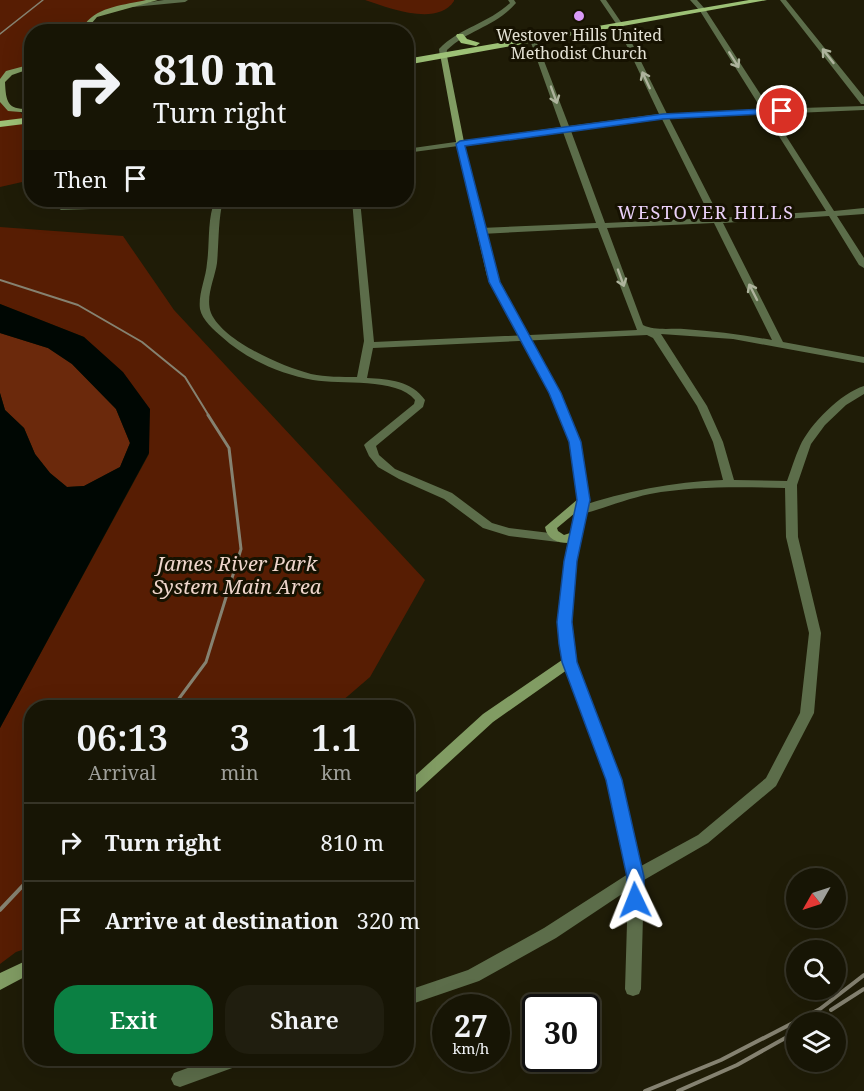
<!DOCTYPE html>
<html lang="en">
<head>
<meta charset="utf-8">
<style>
  :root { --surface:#171505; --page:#201e0f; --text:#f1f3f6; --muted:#9e9f9a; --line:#363427; --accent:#0b8043 }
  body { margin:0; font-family:"Noto Serif",serif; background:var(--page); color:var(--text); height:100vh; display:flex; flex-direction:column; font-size:22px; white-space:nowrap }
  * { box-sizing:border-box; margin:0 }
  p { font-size:20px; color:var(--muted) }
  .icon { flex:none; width:33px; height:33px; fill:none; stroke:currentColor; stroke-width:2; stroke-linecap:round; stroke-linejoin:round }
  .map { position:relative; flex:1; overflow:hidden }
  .panel { position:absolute; left:24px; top:700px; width:390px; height:366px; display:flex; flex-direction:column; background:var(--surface); border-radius:24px; box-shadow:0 6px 24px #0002,0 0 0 2px var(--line) }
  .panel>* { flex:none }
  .hud { position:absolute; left:24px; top:24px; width:390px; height:183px; border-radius:24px; box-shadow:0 6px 24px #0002,0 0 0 2px var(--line); background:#171505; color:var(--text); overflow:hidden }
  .needle { width:39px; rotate:231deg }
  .fabs { position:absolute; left:786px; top:868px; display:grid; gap:12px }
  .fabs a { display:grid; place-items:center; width:60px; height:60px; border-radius:50%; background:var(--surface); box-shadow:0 6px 24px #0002,0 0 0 2px var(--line); font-size:30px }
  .speed { position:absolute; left:432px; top:994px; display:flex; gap:12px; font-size:30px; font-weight:700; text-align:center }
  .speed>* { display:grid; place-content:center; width:78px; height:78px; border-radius:50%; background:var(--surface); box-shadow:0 6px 24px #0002,0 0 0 2px var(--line); line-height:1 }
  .speed small { font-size:15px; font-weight:400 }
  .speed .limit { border:3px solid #111; border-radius:9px; background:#fff; color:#111 }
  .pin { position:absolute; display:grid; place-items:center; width:51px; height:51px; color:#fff; margin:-26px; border:3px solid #fff; border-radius:50%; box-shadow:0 2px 6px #0007 }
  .me { position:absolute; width:66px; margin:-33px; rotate:358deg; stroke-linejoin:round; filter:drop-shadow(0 0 4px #0008) }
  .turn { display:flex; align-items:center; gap:21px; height:126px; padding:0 30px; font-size:27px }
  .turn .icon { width:78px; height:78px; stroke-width:2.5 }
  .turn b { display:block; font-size:42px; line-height:51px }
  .then { display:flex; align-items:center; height:57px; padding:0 30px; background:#0003; gap:12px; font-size:22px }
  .eta { display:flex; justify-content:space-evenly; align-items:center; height:102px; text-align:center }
  .eta b { font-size:36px; font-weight:600; line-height:42px }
  .cta { display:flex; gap:12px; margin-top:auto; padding:12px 30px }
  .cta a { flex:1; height:69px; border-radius:24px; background:var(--accent); color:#fff; font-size:24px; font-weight:600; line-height:69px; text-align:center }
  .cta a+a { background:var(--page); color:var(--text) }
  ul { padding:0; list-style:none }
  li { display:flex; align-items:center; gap:18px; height:78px; padding:0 30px; border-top:2px solid var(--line) }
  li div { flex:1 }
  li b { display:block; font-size:22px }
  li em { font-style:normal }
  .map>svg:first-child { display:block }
  .green { fill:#571d03 }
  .forest { fill:#6b290c }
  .water { fill:#000703 }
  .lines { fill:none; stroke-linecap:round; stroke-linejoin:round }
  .street { fill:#5c6d4a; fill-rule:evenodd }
  .secondary { fill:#819c63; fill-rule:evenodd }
  .primary { fill:#9dc176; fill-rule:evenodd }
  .rail-far3 { stroke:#858271; stroke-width:1.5 }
  .rail-far2 { stroke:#858271; stroke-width:2 }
  .rail-far1 { stroke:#858271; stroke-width:3 }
  .rail { stroke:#858271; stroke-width:4 }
  .oneway { stroke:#aeb39d }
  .route { fill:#1a73e8; stroke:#114b97; stroke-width:1.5 }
  .poi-dot { fill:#d99af7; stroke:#161201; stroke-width:2 }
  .labels { text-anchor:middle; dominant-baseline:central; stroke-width:6; stroke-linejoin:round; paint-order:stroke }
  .far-poi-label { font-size:16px; fill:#e4e2d5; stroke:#161201 }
  .far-neighbourhood-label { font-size:18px; letter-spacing:1.5px; fill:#ebd1f9; stroke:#161201 }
  .park-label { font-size:20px; font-style:italic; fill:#eed5cb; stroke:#161201 }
</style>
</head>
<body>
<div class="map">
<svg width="864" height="1091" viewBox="0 0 864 1091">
  <rect width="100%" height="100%" fill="#1f1c07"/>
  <!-- green -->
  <path class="green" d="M0,0H155L107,11L91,20L89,31L32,32L31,66L12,71L3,85L2,102L19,111L31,123V180L0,187Z
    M365,0H454V1C437,27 389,8 365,0Z
    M0,227L123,236L174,310L425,580L370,677L334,708H32L31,947L16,952L0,964V728L149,454L84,337L0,304Z"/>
  <!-- forest -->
  <path class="forest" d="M0,333L48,348L72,364L116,409L130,443L120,467L84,486L67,487L50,473L35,454L24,428L5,410L0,393Z"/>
  <!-- water -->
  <path class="water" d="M0,304L84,337L123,372L150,409L149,453L0,728V393L5,410L24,428L35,454L50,473L67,487L84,486L120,467L130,443L116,409L72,364L48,348L0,333Z"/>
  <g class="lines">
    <!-- street -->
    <path class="street" d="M164,0H188L185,2L133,7L130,5Z
      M508,0H514L516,3C495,27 469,29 447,50L446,58H440L439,49C459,28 489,23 510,3Z
      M600,0H606L623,25L667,114L762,110L700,11L690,0H697L705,9L770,109L864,106V110L772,114L834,211L864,208V214L837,216L864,258V268L859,265L829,216L723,223L783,342L864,357V363L733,339L661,334L707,406L723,442L734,480L787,481C791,470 795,457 800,446C810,424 841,393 864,386V394L846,405L825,425L811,444L797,485L798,537L821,633L814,713L776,786L708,843L644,880L641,989L639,994L633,996L627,994L625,989L628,890L556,938L479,981L406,1006V991L468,970L544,928L628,874L607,780L562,662L564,659H574L576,662L621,780L641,866L698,835L766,778L800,713L809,633L786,537L785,488C740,487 694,486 650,494C626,499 605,508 582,514L578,513L576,510L578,507C626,491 672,482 723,480L713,442L697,406L653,338L647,335L373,348L367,378C389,379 412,381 425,400L423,407L376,446L379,455L395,469L452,493L492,523L509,528L558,534L564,538L558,542L509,536L483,528L444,499L399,479L378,467L369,456L364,445L366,443L414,404L415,400C397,377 340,385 313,380C281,374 247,360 222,337C214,330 202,320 200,309C198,294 206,278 207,263C210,242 207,220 215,200H223C218,221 219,241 217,263C215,278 205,297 211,313C223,341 283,367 311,374C326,377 341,377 357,377L364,341L352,200H360L374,342L637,330L598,228L481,234L477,231L481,228L596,223L563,132L406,153V149L561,127L530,40L525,34L528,32L536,40L569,126L659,114L617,25ZM765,114L826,211L720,218L669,118ZM662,119L711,218L605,223L571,131ZM714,223L772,340C743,335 714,331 684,329C671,328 655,331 643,325L607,228Z
      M780,0H786L864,97V104H861Z
      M263,28L288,32H210L213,30Z
      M136,200H151L121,208L61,210L57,207L61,204L121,202Z
      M212,1059H244L241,1065L235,1067L180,1087L174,1085L171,1079L174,1073Z"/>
    <!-- secondary -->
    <path class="secondary" d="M146,0H158L97,17L91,24L92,32H85V24C99,6 125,5 146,0Z
      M440,54L447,56L465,147L497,276L560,393L580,442L590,500L576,561L570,622L576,662L574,665L493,722L411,797L406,799V784L483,714L562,660L558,622L564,561L568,543C557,543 547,539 545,527L578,499L570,442L550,393L487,276L457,147ZM575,513L570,533L564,535L558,531L557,528Z
      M32,64V68L12,75L5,82C6,104 8,110 32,109V113L8,111L0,102V79L6,71Z
      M32,958V973L0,990V973Z"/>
    <!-- primary -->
    <path class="primary" d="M749,0H767L406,65V59Z
      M457,34H463L467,39L480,43L476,46L461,43L456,36Z
      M32,117V123L0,127V121Z"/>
    <!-- rail-far3 -->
    <path class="rail-far3" d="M0,34L43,0"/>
    <!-- rail-far2 -->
    <path class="rail-far2" d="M0,280L78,305L142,342L185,377L209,416"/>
    <!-- rail-far1 -->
    <path class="rail-far1" d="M172,708L206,662L241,549L229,448L208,415"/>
    <!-- rail -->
    <path class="rail" d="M0,910L32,876
      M831,1010L864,989
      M645,1091L721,1060L820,1009L864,975
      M678,1091L737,1065L796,1032"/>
  </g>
  <!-- one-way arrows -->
  <defs><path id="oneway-shaft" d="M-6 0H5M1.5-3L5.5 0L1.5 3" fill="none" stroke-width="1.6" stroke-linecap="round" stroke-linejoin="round" transform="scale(1.5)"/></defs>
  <g class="oneway">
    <use href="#oneway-shaft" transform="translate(828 56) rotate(-128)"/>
    <use href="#oneway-shaft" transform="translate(734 60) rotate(58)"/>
    <use href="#oneway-shaft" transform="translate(646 80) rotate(-115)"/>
    <use href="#oneway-shaft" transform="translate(554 95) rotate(70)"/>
    <use href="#oneway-shaft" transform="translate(621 278) rotate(70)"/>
    <use href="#oneway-shaft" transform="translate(753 292) rotate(-117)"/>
  </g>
  <!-- route -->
  <path class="route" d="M782,108L785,109V113L663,119L465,146L500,282L561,393L581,442L590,500L577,561L572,622L577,662L622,780L644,877V900L641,905L635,907L629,905L626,900L627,877L606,780L562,662L559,644L557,622L564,561L577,500L569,442L549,393L489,282L456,144L460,141L663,114Z"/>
  <!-- markers -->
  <circle class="poi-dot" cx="579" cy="16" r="6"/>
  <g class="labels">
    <!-- far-poi labels -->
    <g class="far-poi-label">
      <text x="579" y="35">Westover Hills United<tspan x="579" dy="18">Methodist Church</tspan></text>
    </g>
    <!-- far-neighbourhood labels -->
    <g class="far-neighbourhood-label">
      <text x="706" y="212">WESTOVER HILLS</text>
    </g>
    <!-- park labels -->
    <g class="park-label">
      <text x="237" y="563">James River Park<tspan x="237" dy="23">System Main Area</tspan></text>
    </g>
  </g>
</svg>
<div class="fabs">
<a><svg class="needle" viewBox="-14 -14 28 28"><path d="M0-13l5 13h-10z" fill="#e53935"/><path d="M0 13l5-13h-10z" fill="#9e9f9a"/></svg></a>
<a><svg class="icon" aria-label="search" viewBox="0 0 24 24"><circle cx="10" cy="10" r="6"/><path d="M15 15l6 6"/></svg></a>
<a><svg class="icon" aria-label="layers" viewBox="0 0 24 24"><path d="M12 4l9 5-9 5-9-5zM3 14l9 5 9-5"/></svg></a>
</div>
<div class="speed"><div>27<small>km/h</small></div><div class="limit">30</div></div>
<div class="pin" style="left:782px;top:111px;background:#d93025"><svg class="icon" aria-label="arrive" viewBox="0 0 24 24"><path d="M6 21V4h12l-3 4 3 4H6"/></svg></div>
<svg class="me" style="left:635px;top:900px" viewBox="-20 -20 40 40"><path d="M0-17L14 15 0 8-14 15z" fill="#1a73e8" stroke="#fff" stroke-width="4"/></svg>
<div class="hud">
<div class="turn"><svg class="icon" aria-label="right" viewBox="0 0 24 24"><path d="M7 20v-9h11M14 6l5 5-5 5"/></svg><div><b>810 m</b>Turn right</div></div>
<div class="then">Then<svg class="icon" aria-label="arrive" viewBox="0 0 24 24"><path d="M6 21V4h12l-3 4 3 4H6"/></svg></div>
</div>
<section class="panel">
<div class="eta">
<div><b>06:13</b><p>Arrival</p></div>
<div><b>3</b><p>min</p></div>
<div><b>1.1</b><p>km</p></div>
</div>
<ul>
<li><svg class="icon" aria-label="right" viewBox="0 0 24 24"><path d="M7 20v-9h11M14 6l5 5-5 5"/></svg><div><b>Turn right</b></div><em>810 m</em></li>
<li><svg class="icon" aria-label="arrive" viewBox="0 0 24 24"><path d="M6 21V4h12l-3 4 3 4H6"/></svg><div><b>Arrive at destination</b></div><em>320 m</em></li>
</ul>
<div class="cta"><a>Exit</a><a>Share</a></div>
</section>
</div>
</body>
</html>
